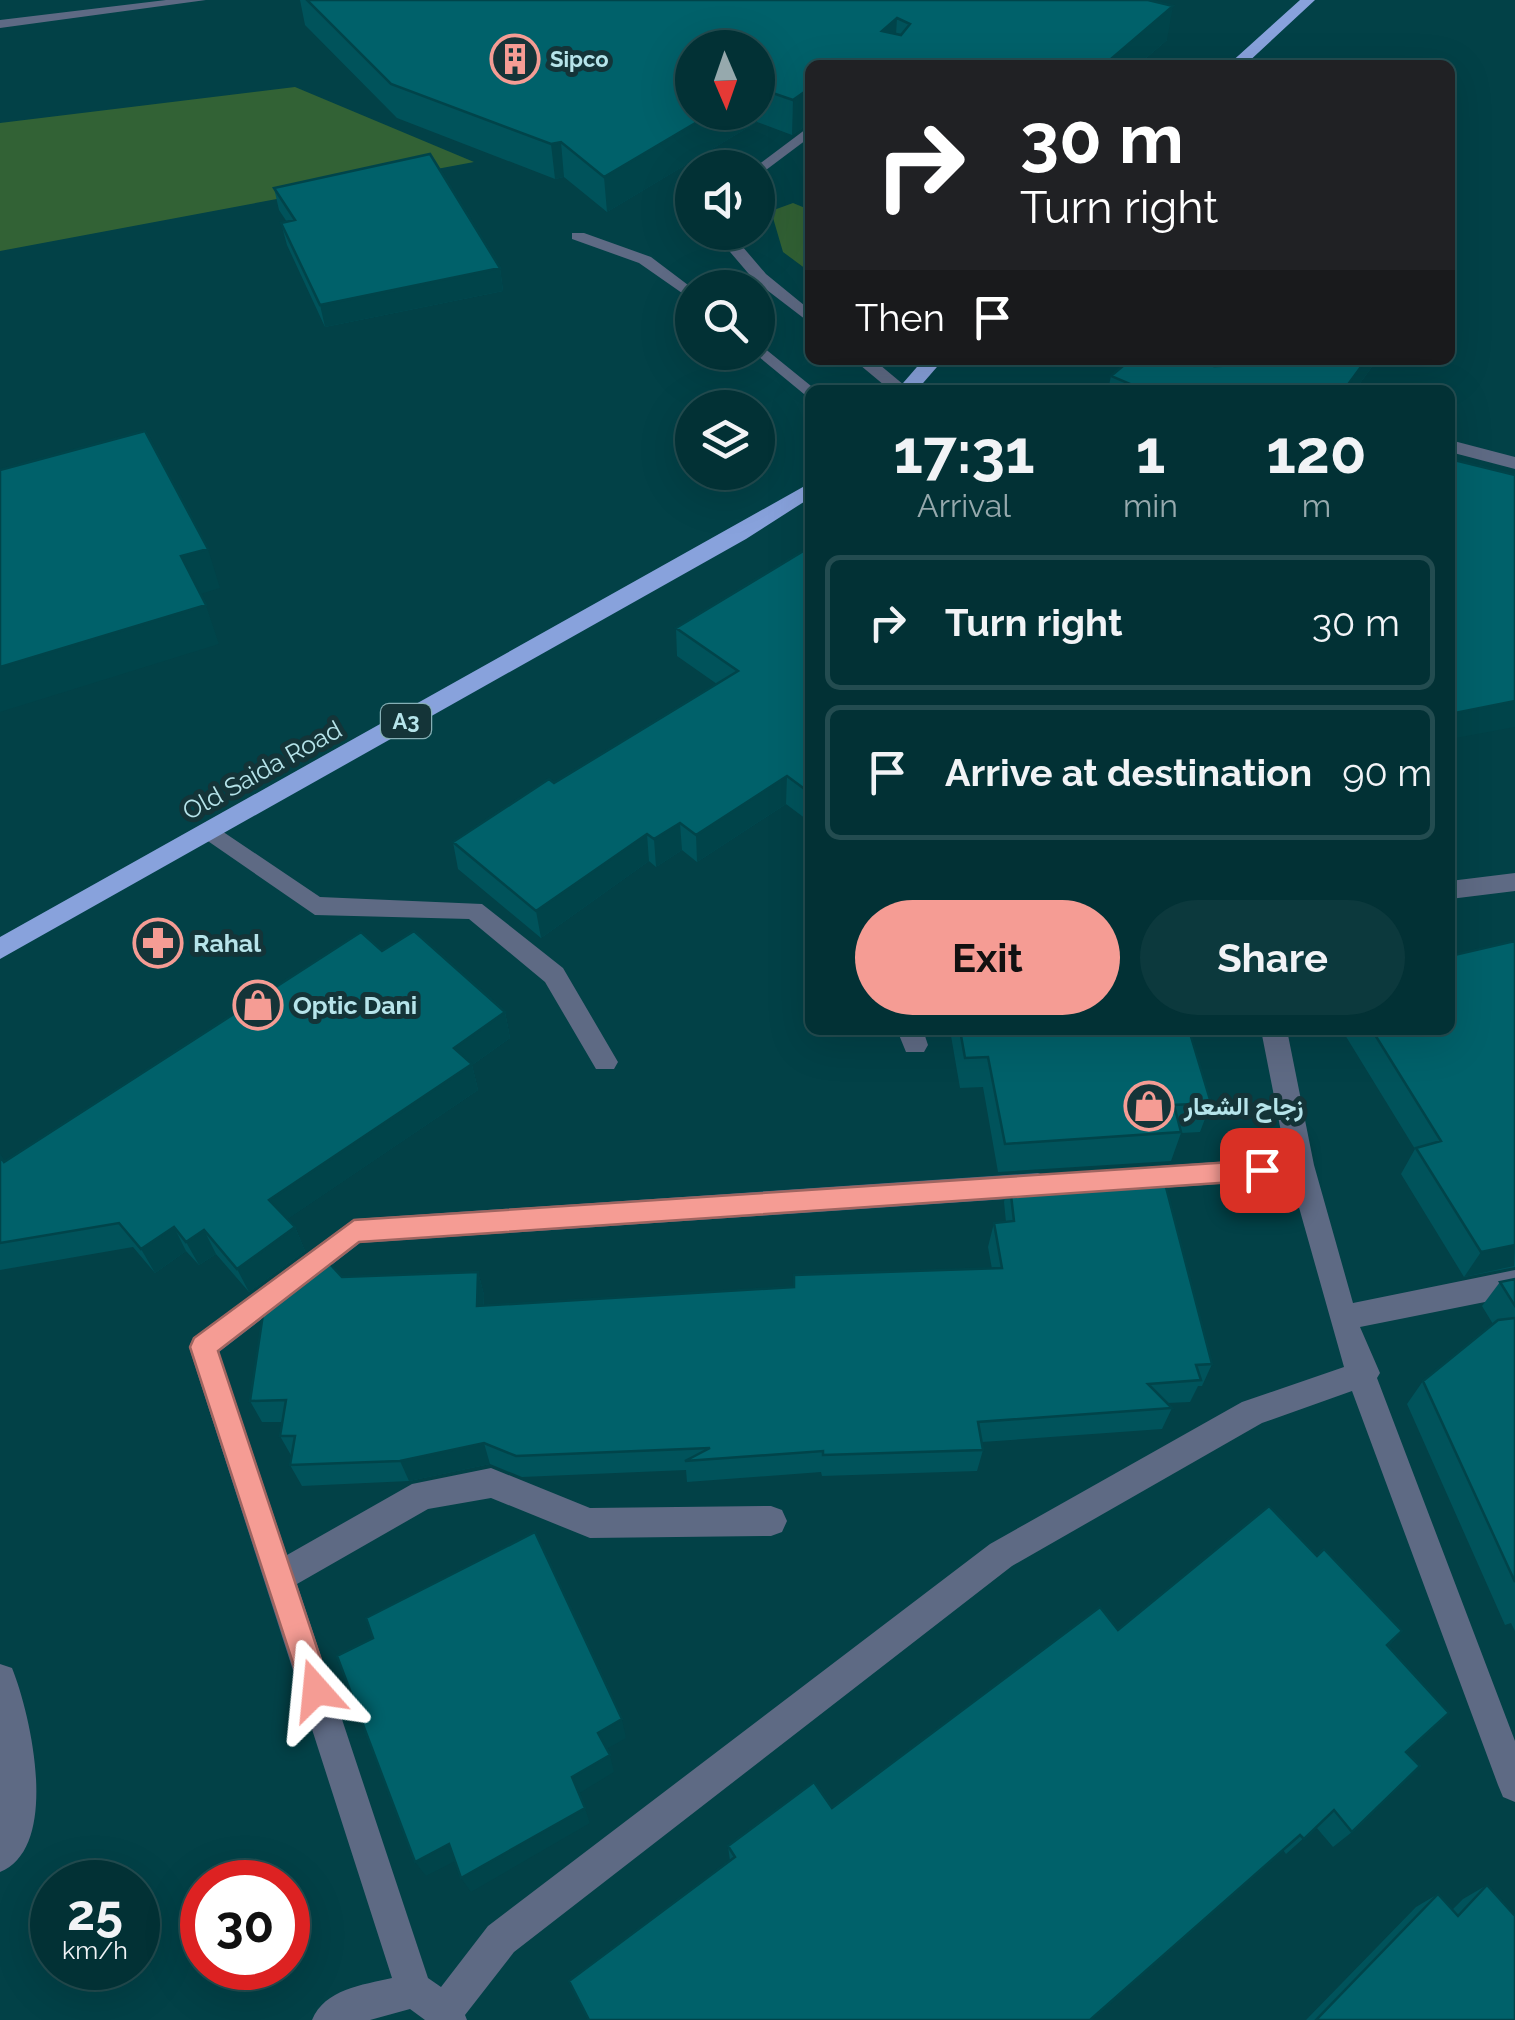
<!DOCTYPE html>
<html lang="en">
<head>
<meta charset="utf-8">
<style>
  :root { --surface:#023135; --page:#0c393d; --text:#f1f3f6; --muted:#96a9ad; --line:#234c50; --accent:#f59c94 }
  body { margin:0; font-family:Raleway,Vazirmatn,sans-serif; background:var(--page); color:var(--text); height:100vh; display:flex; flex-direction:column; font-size:38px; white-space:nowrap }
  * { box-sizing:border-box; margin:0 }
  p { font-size:32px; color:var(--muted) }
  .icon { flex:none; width:55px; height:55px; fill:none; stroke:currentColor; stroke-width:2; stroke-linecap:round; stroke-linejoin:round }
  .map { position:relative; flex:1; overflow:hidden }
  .details { position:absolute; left:805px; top:385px; width:650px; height:650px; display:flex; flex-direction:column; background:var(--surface); border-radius:15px; box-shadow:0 10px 40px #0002,0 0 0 2px var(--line) }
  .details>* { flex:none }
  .top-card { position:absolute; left:805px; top:60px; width:650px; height:305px; border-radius:15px; box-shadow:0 10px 40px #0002,0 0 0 2px var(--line); background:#202124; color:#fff; overflow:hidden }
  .needle { width:65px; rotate:178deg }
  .tools { position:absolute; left:675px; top:30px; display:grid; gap:20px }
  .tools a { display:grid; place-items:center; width:100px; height:100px; border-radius:50%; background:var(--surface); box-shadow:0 10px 40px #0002,0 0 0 2px var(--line); font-size:50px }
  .speed { position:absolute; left:30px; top:1860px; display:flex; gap:20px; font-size:50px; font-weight:700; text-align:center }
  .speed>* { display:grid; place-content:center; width:130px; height:130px; border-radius:50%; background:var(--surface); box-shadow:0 10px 40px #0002,0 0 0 2px var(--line); line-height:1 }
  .speed small { font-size:25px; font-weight:400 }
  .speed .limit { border:15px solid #d22; background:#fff; color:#111 }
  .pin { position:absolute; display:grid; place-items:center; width:85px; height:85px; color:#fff; margin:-42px; border-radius:20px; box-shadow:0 5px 15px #0006 }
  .me { position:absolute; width:110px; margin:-55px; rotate:342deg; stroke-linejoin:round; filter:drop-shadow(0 0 8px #0008) }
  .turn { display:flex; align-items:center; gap:35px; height:210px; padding:0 50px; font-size:45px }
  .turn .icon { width:130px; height:130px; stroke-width:2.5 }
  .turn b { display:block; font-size:70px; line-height:85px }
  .then { display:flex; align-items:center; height:95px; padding:0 50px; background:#0003; gap:20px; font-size:38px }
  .eta { display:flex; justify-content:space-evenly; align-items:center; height:170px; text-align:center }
  .eta b { font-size:60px; font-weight:700; line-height:70px }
  .cta { display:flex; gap:20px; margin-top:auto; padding:20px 50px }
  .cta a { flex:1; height:115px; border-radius:60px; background:var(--accent); color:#111; font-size:40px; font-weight:700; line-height:115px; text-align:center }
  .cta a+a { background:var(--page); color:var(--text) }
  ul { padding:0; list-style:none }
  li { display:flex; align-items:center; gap:30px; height:135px; margin:0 20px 15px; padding:0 30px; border:5px solid var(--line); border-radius:15px }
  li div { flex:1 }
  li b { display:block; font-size:38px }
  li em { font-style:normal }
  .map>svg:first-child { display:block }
  .green { fill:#326235 }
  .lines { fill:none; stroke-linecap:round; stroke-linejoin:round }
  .service { fill:#5e6a84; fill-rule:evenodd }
  .minor { fill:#5e6a84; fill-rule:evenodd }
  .trunk { fill:#88a2dc; fill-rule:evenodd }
  .wall { fill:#00535b; fill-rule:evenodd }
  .shaded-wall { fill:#00444a }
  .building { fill:#00616a; stroke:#00444a; stroke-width:2.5; fill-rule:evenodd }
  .route { fill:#f59c94; stroke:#9f6560; stroke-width:2.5 }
  .labels { text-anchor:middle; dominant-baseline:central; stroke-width:10; stroke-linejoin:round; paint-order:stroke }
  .far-poi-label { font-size:22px; font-weight:bold; fill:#b6e4ea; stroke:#143438; text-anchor:start }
  .shield { fill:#143438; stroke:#85afb5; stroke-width:2.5 }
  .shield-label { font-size:22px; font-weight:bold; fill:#b6e4ea }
  .street-label { font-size:25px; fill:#b6e4ea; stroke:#143438 }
  .poi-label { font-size:25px; font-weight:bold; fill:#b6e4ea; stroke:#143438; text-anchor:start }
</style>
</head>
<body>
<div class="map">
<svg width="1515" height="2020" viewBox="0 0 1515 2020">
  <rect width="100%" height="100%" fill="#024147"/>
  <!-- green -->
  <path class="green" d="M295,87L474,162L0,251V123Z
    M793,203L810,210V272L783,252L771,211Z"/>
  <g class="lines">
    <!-- service -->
    <path class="service" d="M810,126V137L758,176L754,168Z
      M713,232H730L766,274L810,310V323L754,280Z
      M572,233H584L651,257L692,288V300L639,263L572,239Z
      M758,343L816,390H810V399L753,352H758Z
      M854,360H874L910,390H890Z
      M210,823L320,897L482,904L563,968L618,1062L614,1069H596L545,982L469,919L315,915L202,837L199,831L202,825Z
      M0,1664L12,1668C31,1715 61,1847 0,1872Z"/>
    <!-- minor -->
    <path class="minor" d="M166,0H206L0,28V20Z
      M1104,360H1134L1165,371L1156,376Z
      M1450,440L1515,457V469L1450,452Z
      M1515,873V891L1450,899V881Z
      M897,1030H923L928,1045L924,1052H906Z
      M1261,1030H1287L1314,1165L1353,1303L1515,1270V1296L1360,1327L1380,1373L1377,1378L1515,1741V1802L1503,1797L1498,1785L1352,1391L1262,1423L1012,1566L514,1952L465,2015L467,2020H425L410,2009L370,2020H312C325,1989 362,1985 392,1978L189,1347L193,1338L354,1219L1038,1173L1048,1177L1052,1185L1048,1193L1038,1197L360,1243L219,1352L287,1555L412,1484L491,1468L590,1508L771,1506L782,1510L787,1521L782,1532L771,1536L590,1538L491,1498L428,1509L297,1584L428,1978L441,1987L488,1926L990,1544L1242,1402L1344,1367L1291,1179L1132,1190L1122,1187L1119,1179L1122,1171L1132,1168L1286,1157Z"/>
    <!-- trunk -->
    <path class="trunk" d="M1300,0H1315L1245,65H1228Z
      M923,360H943L917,390H897Z
      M810,483V498L746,539L0,959V937Z"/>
  </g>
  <!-- wall -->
  <path class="wall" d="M300,0H1148L1167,40L1138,65H810V123L792,135L757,122L607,212L564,177L555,179L397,118L305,25ZM758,48V112H692Z
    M274,188L500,268L503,291L325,327L287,245L281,223L287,222L279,210Z
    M1130,360H1377L1355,390H1108L1111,376Z
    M810,547V822L786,804L697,862L682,850L656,867L649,861L541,938L458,869L453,842L554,783L717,684L677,656L676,628Z
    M1515,941V1267L1464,1277L1401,1174L1415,1149L1342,1030H1450Z
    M505,1012L510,1038L472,1065L478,1090L287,1219L295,1227L305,1251L249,1292L216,1254L199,1265L186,1251L155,1273L133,1247L0,1270V1156L4,1162Z
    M950,1030H1189L1211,1103L1200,1132L1181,1133L1171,1161L998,1172L983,1087L960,1088Z
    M1009,1178L1212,1364L1202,1386H1198L1190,1402L1167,1403L1172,1408L1162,1429L982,1442L983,1450L977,1471L822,1476L821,1472L687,1482L686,1470L522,1477L490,1464L409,1481L302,1486L290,1465L292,1457L280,1436L283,1422H262L250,1401L264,1305L259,1294L342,1277L478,1272L484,1295V1306L793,1287L794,1275L992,1269L988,1247L994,1223L1006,1222L1004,1202Z
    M1515,1279V1631L1511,1623L1505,1625L1407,1404L1423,1381L1493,1324L1482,1306L1500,1282Z
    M1317,1556L1402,1631L1388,1646L1406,1752L1352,1832L1333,1847L1316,1827L1286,1854L1283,1850L730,1861L728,1846L832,1808L1118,1630Z
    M1487,1885L1515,2020H1306L1416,1907L1438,1894L1452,1910L1463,1899Z"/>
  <!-- shaded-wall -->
  <path class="shaded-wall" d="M1173,6L1167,40L1138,65H1104Z
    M897,18L895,52L882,31Z
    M810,88V123L792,135L793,100Z
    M714,112H757V122L607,212L604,177Z
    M561,142L564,177L555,179L551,144Z
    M500,268L503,291L325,327L320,305Z
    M1366,360H1377L1355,390H1344Z
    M208,549L220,588L194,596L181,556Z
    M206,605L219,644L0,712V667Z
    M1515,701V727L1450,739V714Z
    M787,776L786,804L697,862L696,835Z
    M680,823L682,850L656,867L654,839Z
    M647,834L649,861L541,938L536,911Z
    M505,1012L510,1038L472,1065L478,1090L280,1224L269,1200L454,1048Z
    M174,1227L186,1251L155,1273L141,1249Z
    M295,1227L305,1251L249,1292L237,1269Z
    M204,1230L216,1254L199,1265L186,1242Z
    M1515,1245L1514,1266L1464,1277L1481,1252Z
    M478,1272L484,1295L483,1329L477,1306Z
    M484,1443L490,1464L409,1481L400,1461Z
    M622,1719L626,1738L603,1751L598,1733Z
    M610,1755L614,1772L578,1794L572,1777Z
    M585,1808L590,1823L471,1892L461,1878Z
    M449,1844L459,1859L426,1876L415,1862Z"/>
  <!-- building -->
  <path class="building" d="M307,0H1148L1173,6L1104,65H810V88L793,100L758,88V48H692V112H714L604,177L561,142L551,144L391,84ZM897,18L910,24L901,35L882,31Z
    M430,154L500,268L320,305L281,223L295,220L274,188Z
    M1130,360H1193L1214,366L1248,365L1247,360H1366L1344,390H1140L1142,389L1111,376Z
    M145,431L208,549L181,556L206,605L0,667V470Z
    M1450,459L1515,475V701L1450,714Z
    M810,547V793L787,776L696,835L680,823L654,839L647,834L536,911L453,842L549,779L554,783L738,671L676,628Z
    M414,931L505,1012L454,1048L472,1064L269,1200L295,1227L237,1269L204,1230L186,1242L174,1227L141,1249L119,1223L0,1243V1156L4,1162L361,932L382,951Z
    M1515,941V1245L1481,1252L1416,1148L1441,1141L1372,1030H1450V956Z
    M960,1030H1189L1211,1103L1174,1105L1181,1132L1005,1144L988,1057L965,1058Z
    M1161,1168L1212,1364L1196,1365L1201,1380L1148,1384L1172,1408L978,1422L983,1450L823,1455V1451L685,1461L710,1448L516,1456L484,1443L400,1461L290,1465L295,1436H280L286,1400L250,1401L265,1301L259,1294L317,1250L342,1277L478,1272L477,1306L794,1287V1275L1002,1268L994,1223L1014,1221L1009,1178Z
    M1515,1279V1306L1500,1282Z
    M1515,1318V1582L1423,1381L1498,1320Z
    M1269,1506L1317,1556L1324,1549L1402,1631L1387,1645L1449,1713L1406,1752L1420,1766L1352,1832L1334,1810L1304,1839L1300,1835L1090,2020H589L569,1981L735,1857L728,1846L814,1782L832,1808L1100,1607L1118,1630Z
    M535,1532L622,1719L598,1733L610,1755L572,1777L585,1808L461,1878L449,1844L415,1862L337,1656L373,1638L366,1618Z
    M1487,1885L1515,1916V2020H1316L1438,1894L1458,1916Z"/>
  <!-- route -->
  <path class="route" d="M1262,1160L1275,1170L1262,1180L359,1242L218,1351L331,1690L326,1700L316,1705L305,1700L190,1347L194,1338L354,1220Z"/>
  <!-- icons -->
  <defs>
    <g id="building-ring" transform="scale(2.5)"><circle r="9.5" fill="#143438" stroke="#f59c94" stroke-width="1.5"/><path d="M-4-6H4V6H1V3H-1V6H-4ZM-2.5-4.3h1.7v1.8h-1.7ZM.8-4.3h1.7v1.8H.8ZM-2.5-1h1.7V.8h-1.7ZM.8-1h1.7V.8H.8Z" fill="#f59c94"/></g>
    <g id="pharmacy-ring" transform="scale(2.5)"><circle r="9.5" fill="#143438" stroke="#f59c94" stroke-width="1.5"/><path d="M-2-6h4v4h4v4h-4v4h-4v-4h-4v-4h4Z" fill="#f59c94"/></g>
    <g id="shop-ring" transform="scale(2.5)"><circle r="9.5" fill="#143438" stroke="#f59c94" stroke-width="1.5"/><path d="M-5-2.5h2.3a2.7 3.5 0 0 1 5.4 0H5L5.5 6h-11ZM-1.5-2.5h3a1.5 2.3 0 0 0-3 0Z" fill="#f59c94"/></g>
  </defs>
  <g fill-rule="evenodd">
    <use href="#building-ring" x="515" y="59"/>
    <use href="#pharmacy-ring" x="158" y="943"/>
    <use href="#shop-ring" x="258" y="1005"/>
    <use href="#shop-ring" x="1149" y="1106"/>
  </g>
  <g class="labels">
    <!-- far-poi labels -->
    <g class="far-poi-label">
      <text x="550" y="59">Sipco</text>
    </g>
    <!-- shield labels -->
    <rect class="shield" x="381" y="704" width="50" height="34" rx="8"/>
    <g class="shield-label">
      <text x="406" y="721">A3</text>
    </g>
    <!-- street labels -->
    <g class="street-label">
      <text transform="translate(262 770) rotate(-29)">Old Saida Road</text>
    </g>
    <!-- poi labels -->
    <g class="poi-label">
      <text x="193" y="943">Rahal</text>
      <text x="293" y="1005">Optic Dani</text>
      <text x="1184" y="1106">زجاح الشعار</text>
    </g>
  </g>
</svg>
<div class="tools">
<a><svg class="needle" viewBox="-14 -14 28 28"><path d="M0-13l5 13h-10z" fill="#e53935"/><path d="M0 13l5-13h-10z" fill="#96a9ad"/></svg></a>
<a><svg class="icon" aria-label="sound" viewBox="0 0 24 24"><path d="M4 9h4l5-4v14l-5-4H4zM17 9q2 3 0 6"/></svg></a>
<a><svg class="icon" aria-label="search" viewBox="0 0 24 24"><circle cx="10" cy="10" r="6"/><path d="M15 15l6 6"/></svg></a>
<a><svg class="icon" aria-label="layers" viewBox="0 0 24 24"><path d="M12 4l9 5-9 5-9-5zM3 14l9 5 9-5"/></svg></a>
</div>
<div class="speed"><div>25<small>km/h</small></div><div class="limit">30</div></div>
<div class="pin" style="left:1262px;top:1170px;background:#d93025"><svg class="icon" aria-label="arrive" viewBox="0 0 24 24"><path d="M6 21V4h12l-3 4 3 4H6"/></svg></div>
<svg class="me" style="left:316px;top:1690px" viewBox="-20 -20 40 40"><path d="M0-17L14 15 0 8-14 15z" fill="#f59c94" stroke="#fff" stroke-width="4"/></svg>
<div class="top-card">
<div class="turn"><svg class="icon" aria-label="right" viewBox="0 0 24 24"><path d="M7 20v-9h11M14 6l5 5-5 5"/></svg><div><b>30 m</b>Turn right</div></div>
<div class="then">Then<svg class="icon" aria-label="arrive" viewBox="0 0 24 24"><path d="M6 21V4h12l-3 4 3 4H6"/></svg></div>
</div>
<section class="details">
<div class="eta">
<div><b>17:31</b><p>Arrival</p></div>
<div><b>1</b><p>min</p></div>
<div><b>120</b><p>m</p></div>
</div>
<ul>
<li><svg class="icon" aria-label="right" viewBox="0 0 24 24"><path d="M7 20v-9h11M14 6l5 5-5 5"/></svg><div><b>Turn right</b></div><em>30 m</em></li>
<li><svg class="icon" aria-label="arrive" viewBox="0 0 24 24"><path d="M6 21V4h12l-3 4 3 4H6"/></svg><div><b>Arrive at destination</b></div><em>90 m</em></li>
</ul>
<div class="cta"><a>Exit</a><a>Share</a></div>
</section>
</div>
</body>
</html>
